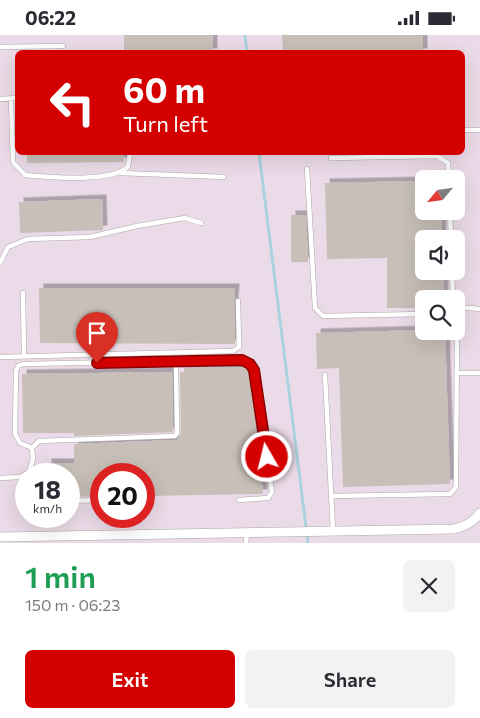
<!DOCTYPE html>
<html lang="en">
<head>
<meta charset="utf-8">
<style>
  :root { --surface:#fff; --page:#f2f2f3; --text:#2b2b33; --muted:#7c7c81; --accent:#d40000 }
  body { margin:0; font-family:Commissioner,sans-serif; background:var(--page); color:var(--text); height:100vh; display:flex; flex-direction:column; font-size:19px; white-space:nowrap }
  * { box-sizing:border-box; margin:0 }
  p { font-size:16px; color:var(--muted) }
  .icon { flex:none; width:28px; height:28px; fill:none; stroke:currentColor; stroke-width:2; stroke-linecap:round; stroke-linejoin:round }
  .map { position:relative; height:508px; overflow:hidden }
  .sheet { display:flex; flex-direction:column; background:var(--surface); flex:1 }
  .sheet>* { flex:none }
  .top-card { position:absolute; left:15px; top:15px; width:450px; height:105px; border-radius:8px; box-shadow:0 5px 20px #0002; background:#d40000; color:#fff; overflow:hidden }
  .needle { width:32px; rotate:241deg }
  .fabs { position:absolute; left:415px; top:135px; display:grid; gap:10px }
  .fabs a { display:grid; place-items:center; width:50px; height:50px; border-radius:8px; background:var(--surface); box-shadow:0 5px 20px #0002; font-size:25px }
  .speed { position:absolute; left:15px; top:428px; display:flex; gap:10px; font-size:25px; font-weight:700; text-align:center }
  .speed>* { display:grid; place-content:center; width:65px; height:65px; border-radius:50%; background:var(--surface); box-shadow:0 5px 20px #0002; line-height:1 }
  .speed small { font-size:12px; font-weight:400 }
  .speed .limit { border:8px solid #d22; background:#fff; color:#111 }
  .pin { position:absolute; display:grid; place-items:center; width:42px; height:42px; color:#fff; margin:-51px -21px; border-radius:50% 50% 50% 0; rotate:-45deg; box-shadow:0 0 5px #0007 }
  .pin .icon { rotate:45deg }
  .me { position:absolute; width:55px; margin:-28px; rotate:352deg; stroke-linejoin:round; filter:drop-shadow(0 0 4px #0008) }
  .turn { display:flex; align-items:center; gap:18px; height:105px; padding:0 25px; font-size:22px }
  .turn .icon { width:65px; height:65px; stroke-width:2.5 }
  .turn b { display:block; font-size:35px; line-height:42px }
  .round { display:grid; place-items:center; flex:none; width:52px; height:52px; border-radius:8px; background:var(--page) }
  .summary { display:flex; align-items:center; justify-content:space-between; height:85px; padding:0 25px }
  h1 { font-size:30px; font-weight:600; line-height:38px; color:#1e9e55 }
  .primary-button { display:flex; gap:10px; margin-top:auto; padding:10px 25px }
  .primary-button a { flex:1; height:58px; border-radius:8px; background:var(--accent); color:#fff; font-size:20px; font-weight:600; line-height:58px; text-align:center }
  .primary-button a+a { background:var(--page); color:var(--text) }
  .status { display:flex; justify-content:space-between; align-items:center; height:35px; padding:0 25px; background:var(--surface); direction:ltr }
  .status svg { height:14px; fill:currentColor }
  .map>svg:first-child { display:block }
  .industrial { fill:#ebdbe8; fill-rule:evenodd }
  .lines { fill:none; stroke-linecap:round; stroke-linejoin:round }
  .stream { stroke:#aad3df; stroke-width:3 }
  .building { fill:#c7bfb8; filter:url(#shadow) }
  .lane-casing { stroke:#a9a9a9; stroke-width:5.5 }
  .street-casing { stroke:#a9a9a9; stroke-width:10 }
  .lane { stroke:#fff; stroke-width:4.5 }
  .street { stroke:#fff; stroke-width:9 }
  .route-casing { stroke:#8a0000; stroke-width:12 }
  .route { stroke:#d40000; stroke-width:9 }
</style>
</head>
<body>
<div class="status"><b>06:22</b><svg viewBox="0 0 49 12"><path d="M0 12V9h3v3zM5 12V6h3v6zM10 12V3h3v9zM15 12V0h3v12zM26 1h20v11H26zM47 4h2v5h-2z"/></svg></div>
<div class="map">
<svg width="480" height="508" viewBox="0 0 480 508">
  <defs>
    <filter id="shadow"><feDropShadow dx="4.5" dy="-4.5" stdDeviation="0" flood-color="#0004"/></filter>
  </defs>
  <rect width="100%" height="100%" fill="#f2efe9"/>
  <!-- industrial -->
  <path class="industrial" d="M0,0H480V508H0ZM18,18H462V118H18ZM424,144H456V176H424ZM424,204H456V236H424ZM424,264H456V296H424ZM26,439H69V481H26ZM101,439H144V481H101Z"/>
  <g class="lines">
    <!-- stream -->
    <path class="stream" d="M245,0L247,18
      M259,118L308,508"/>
  </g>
  <!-- building -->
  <path class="building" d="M124,0H213V18H124Z
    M282,0H423V18H283Z
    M27,118H123L124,127L27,128Z
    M424,146V176H441L442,204H424V236H443L444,264H424V273H387V223L327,224L325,148Z
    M102,164L103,195L20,198L19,167Z
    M291,180H306L308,227H291Z
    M39,253H235L234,266L235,309L40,308Z
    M424,295L445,296L450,449L343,452L339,333L317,334L316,298Z
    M247,332L250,336L251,345L263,459L144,461V439H101V461L69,462V439H47V428H74V409L177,405L181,398L180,337H185V333Z
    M172,337L173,397L74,401V398H23L22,339Z"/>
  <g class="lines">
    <!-- lane casing -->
    <g class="lane-casing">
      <path id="lane" d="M0,12L63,11
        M0,64L18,63
        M11,64L13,127L25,140C50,142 109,148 128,132L130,118
        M462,95H480
        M331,123L437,121L448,128L449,144
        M307,134L315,273L323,281L424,279
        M121,138L224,142
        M450,176L451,204
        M0,228L8,212L28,204L90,202L137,191L185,183L201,188
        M452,236L453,264
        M23,258L24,321
        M456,270L458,272L480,274
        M0,322L233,316L239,312L238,266
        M172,326L242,325L250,329L254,335L272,457L268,463L239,465
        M457,338H480
        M325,340L333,496
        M26,439L29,437L33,424L32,413L39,406L175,401L177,398L176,329L172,326L23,329L18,331L16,336L15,399L20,408L32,413
        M0,443L20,442L26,439
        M331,461L450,459L456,452L457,292
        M69,466L101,465
        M246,508L247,498"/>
    </g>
    <!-- street casing -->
    <g class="street-casing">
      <path id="street" d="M0,502L454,494C466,491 473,487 480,478"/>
    </g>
    <!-- lane -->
    <use href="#lane" class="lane"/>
    <!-- street -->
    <use href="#street" class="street"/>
  </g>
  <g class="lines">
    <!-- route casing -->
    <g class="route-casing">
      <path id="route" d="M97,328L242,325L250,329L254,335L267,422"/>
    </g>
    <!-- route -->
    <use href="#route" class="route"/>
  </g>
</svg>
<div class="fabs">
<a><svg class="needle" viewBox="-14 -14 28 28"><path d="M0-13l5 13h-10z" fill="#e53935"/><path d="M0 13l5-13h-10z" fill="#7c7c81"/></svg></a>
<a><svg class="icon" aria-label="sound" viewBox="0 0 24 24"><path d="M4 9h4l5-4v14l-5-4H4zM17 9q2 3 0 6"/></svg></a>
<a><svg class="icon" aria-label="search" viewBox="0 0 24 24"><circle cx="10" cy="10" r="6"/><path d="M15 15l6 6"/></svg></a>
</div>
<div class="speed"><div>18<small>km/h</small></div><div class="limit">20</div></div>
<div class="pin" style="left:97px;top:328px;background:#d93025"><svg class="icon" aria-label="arrive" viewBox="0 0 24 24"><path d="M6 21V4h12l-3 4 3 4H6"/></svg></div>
<svg class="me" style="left:267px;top:422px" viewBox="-20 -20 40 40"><circle r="17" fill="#d40000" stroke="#fff" stroke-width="3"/><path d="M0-11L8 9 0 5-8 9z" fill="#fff"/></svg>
<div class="top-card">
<div class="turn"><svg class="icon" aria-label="left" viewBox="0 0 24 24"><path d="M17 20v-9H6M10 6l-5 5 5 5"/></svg><div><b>60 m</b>Turn left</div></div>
</div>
</div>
<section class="sheet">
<div class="summary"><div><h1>1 min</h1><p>150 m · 06:23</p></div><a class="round"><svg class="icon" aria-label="close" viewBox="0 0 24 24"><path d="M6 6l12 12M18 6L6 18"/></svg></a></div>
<div class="primary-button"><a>Exit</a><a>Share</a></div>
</section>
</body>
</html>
